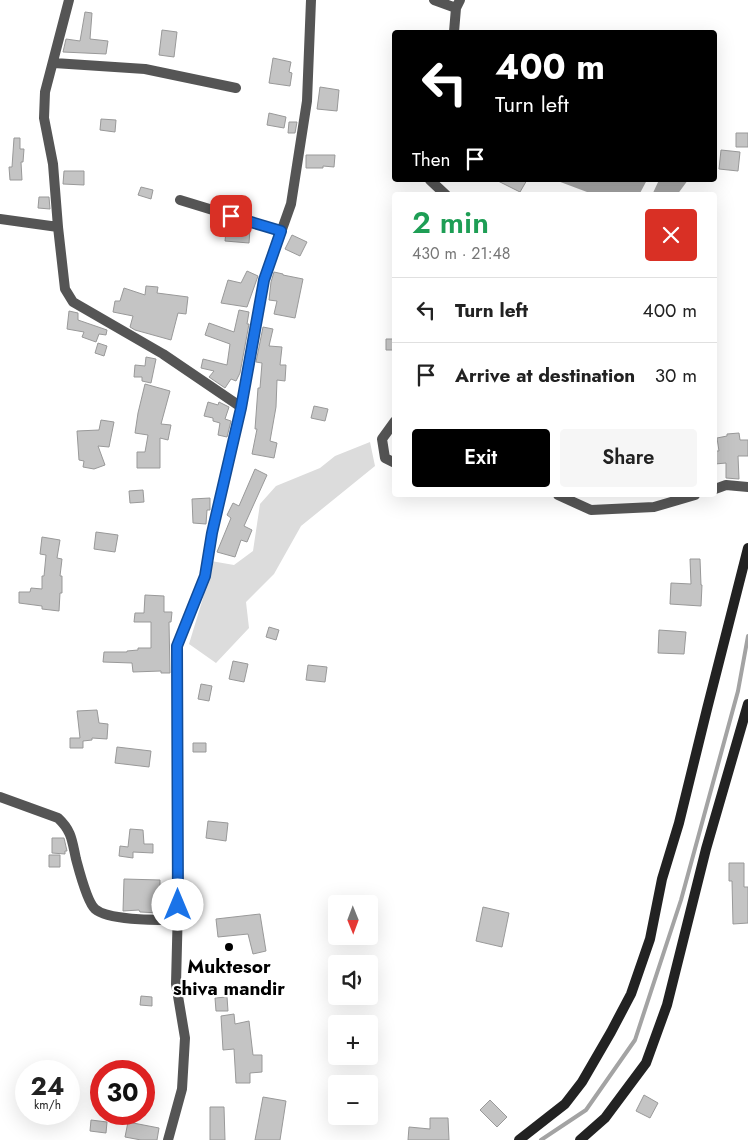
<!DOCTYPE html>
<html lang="en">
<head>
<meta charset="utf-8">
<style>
  :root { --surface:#fff; --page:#f6f6f6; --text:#222; --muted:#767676; --line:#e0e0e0; --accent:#000 }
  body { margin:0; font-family:Jost,sans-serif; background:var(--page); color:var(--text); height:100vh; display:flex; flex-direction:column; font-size:19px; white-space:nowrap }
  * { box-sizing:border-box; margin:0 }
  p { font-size:16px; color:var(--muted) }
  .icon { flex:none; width:28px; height:28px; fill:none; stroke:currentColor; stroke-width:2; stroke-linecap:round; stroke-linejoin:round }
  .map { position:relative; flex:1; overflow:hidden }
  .details { position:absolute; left:392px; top:192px; width:325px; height:305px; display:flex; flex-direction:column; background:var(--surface); border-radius:5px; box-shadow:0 5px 20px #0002 }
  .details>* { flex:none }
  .banner { position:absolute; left:392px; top:30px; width:325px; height:152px; border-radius:5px; box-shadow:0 5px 20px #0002; background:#000; color:#fff; overflow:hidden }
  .needle { width:32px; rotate:179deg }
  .controls { position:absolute; left:328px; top:895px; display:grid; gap:10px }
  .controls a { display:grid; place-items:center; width:50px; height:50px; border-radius:5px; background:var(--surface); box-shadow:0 5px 20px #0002; font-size:25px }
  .speed { position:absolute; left:15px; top:1060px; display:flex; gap:10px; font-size:25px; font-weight:700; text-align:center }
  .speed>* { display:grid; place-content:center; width:65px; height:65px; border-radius:50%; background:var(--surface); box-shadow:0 5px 20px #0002; line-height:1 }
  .speed small { font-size:12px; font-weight:400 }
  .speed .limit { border:8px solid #d22; background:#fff; color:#111 }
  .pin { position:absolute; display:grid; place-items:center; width:42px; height:42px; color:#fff; margin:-21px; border-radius:10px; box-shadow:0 2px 8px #0006 }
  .me { position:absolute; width:55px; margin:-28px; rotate:0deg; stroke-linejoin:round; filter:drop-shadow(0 0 4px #0008) }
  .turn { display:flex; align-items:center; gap:18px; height:105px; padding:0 20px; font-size:22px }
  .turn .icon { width:65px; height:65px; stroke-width:2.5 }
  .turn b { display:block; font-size:35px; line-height:42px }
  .then { display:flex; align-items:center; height:48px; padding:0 20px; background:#0003; gap:10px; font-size:19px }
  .round { display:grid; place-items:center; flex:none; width:52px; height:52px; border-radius:5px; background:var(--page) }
  .overview { display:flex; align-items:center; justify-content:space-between; height:85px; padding:0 20px }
  h1 { font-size:30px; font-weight:600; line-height:38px; color:#1e9e55 }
  .action { display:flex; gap:10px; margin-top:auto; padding:10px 20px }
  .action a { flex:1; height:58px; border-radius:5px; background:var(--accent); color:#fff; font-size:20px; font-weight:600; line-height:58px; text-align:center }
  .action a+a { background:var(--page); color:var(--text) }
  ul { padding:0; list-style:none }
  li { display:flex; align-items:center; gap:15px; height:65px; padding:0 20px; border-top:1px solid var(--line) }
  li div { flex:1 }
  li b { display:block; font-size:19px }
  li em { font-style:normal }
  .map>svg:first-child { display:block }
  .green { fill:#dcdcdc }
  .water { fill:#a3a3a3 }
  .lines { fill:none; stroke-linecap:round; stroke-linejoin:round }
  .stream { stroke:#a3a3a3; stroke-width:4 }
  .building { fill:#c4c4c4; stroke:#999 }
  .street { stroke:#555; stroke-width:10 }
  .secondary { stroke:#222; stroke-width:10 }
  .route-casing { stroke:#114b97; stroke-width:12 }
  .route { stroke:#1a73e8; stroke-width:9 }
  .poi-dot { fill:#000; stroke:#fff; stroke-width:2 }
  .labels { text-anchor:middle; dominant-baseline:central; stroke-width:4.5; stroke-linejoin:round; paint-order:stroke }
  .poi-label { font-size:19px; font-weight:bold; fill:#000; stroke:#fff }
</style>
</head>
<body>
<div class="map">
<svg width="748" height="1140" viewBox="0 0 748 1140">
  <rect width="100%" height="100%" fill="#fff"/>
  <!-- green -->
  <path class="green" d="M370,442L375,466L301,526L274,574L246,602L249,628L216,663L189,644L203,598L211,561L234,565L253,551L260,504L276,486L320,468L335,456Z"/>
  <!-- water -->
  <path class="water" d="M555,180H647L639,195H595Z
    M659,180H688L677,195H652Z"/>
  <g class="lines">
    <!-- stream -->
    <path class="stream" d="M541,1140L586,1110L635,1040L681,900L738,691L748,636"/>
  </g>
  <!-- building -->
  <path class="building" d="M85,12L92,13L90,39L108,41L106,54L63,52L66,39L80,41Z
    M162,30L177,32L174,57L159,55Z
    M273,58L291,62L289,72L292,73L290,86L269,83Z
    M320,87L339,90L337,111L317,109Z
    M269,113L286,117L284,128L267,125Z
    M101,119L116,120L115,132L100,130Z
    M289,122H297L295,133H288Z
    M736,133H748V147H736Z
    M14,138H20V149H24L23,162H21L22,180H10L9,167H12Z
    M721,150L740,152L738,171L719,169Z
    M306,155H335L334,167L323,166V168H306Z
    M64,171H84V185L63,184Z
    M496,180H527L520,192Z
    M141,187L153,190L151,199L138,195Z
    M39,197H49L50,209L38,208Z
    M227,222L250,229L249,243L225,241Z
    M292,235L307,242L300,256L285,249Z
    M247,271L258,276L247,307L221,303L228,280L241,283Z
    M274,272L283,274V275L303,279L295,318L274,314L277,301L269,300L271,282Z
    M146,286L158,287L157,293L188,297L186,314L178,313L171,340L135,330L130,327L133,316L113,312L115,301H120L124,288L145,295Z
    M239,310L249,312L247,324H249L240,373L236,381L231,379L225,388L209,377L214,371L201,368L203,359L227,365L230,344L205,335L209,323L234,332Z
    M69,311L78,313V320L107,330L106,335L99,334L96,342L82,337L84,332L67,329Z
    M263,327L273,329L269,346L282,347L280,365H286L285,381L277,380L276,407L270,441L277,443L274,458L252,454L257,429H255L258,388H260L262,363L256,362Z
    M386,339H395V350H386Z
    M98,343L107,346L104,356L95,353Z
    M146,357L156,359L151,383L142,381V377H134L135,365L145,366Z
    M145,384L170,391L161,424L171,425L168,440L160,438V468H137V452H145L148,435L135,433L138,413Z
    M208,402L218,405L219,402L229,407L225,419L231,421L227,437L218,435L220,423L213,421V418L204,416Z
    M314,406L328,409L325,421L311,418Z
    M101,420L114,422L109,447L98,446L105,465L94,469L83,467L84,461L79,460L77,431L99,430Z
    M739,433L740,440H748V456H738L739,479L726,478V463L715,464V451H719L717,438L727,436V434Z
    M255,469L267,475L244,526L252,530L247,542L241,540L235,557L217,552L231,518L227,515L233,503L239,506Z
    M143,490L144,502L130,503L129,491Z
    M210,498V510H207L206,524L193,523L192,499Z
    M96,532L118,535L115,552L94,549Z
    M42,537L60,540L57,558L62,559L60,576H62V593H60L59,611L42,609V606L19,603V592H30L31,588L42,589V576H44L46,555L40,554Z
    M690,559H700L701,585H702L701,606L670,604L671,583L691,584Z
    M145,595L164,596V612H172L171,622H169L170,673H161V671L133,672L132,663L103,662L104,652H127V651L138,650V648H151V622H134L135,613H144Z
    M269,627L279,630L276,640L266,637Z
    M659,630L686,632L684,654L658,653Z
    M233,661L248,664L244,682L229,679Z
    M308,665L327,667L325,682L306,680Z
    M201,684L212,686L209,701L198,699Z
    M97,710L99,723L108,724L107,739L92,738V740L83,741V748H70V738H80L77,711Z
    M193,743H206V752H193Z
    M117,747L151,751L149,767L115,763Z
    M208,821L228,823L226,841L206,838Z
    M130,829L143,830L144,844H153V853L133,852V858L119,856L120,846L128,847Z
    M52,838H64L67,851H65V854L52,853Z
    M49,855H60V867H49Z
    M729,863H744V887H748V923L733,924L732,881H729Z
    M124,879L160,880V913L140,912L139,910L123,911Z
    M483,907L509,913L502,947L476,941Z
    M260,914L266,951L253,954L248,934L218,937L216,919Z
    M141,996L152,997V1006L140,1005Z
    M227,997L228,1011H216L215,998Z
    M234,1014L235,1024L249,1021L253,1055H262V1072L250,1073V1083H236L234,1049L223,1050L221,1016Z
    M644,1095L658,1103L650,1118L636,1111Z
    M263,1097L286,1101L280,1140H255Z
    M490,1100L507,1117L497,1127L480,1110Z
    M210,1107H224L225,1140H210Z
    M430,1118H448L449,1140H408L409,1127L430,1129Z
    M91,1120L107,1122L106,1133L90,1131Z
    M128,1122L159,1128L157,1140H141L125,1137Z"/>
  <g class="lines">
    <!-- street -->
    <path class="street" d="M434,0L456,8L460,0
      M454,32L456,8
      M54,63L145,69L236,88
      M430,180L446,195
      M180,200L281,231
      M0,219L58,227L65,289L73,302L163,354L241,407L212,533L205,577L177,646L178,905L176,984L185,1038L182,1089L168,1140
      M58,227L53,164L44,118L45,92L69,0
      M241,407L264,280L291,204L307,101L311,0
      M395,421L382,439L385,458L395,463
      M715,489L726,485L748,487
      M558,495L591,510L654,507L695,495
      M0,797L58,818C72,831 72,841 76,859C79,870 87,902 95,909C109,921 159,920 178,920"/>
    <!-- secondary -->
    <path class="secondary" d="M519,1140L565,1104L582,1082L611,1032L631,994L650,939L662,879L679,823L707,709L748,548
      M580,1140L605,1118L646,1063L667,1005L706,849L748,704"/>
  </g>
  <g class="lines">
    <!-- route casing -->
    <g class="route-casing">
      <path id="route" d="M178,905L177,646L205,576L212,533L241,408L264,280L281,231L231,216"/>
    </g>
    <!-- route -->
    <use href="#route" class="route"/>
  </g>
  <!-- markers -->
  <circle class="poi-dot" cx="229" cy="947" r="5"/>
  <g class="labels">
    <!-- poi labels -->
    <g class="poi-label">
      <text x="229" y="966">Muktesor<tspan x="229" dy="22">shiva mandir</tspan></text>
    </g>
  </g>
</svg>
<div class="controls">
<a><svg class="needle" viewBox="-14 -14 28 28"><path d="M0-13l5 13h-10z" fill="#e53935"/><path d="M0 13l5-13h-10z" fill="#767676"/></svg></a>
<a><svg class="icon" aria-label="sound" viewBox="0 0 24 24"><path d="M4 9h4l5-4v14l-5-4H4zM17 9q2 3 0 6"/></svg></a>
<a>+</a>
<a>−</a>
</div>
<div class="speed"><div>24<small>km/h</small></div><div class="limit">30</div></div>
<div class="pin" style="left:231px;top:216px;background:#d93025"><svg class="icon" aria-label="arrive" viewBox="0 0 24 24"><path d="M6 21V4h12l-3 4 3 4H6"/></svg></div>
<svg class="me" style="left:178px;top:905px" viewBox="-20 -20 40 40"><circle r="19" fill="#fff"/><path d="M0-13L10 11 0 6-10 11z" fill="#1a73e8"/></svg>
<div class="banner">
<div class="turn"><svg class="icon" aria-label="left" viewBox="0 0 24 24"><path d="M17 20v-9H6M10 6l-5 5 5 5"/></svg><div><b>400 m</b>Turn left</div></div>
<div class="then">Then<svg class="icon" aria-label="arrive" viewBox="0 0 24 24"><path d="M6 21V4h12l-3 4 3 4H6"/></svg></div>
</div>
<section class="details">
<div class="overview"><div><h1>2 min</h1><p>430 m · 21:48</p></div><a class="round" style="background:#d93025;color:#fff"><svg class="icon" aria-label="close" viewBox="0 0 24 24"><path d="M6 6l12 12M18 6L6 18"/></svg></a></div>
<ul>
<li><svg class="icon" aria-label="left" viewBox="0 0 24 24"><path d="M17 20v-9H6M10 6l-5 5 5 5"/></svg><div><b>Turn left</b></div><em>400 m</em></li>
<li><svg class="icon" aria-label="arrive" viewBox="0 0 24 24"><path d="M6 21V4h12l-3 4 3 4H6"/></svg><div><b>Arrive at destination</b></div><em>30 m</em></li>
</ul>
<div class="action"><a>Exit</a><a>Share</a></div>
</section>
</div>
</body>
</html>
